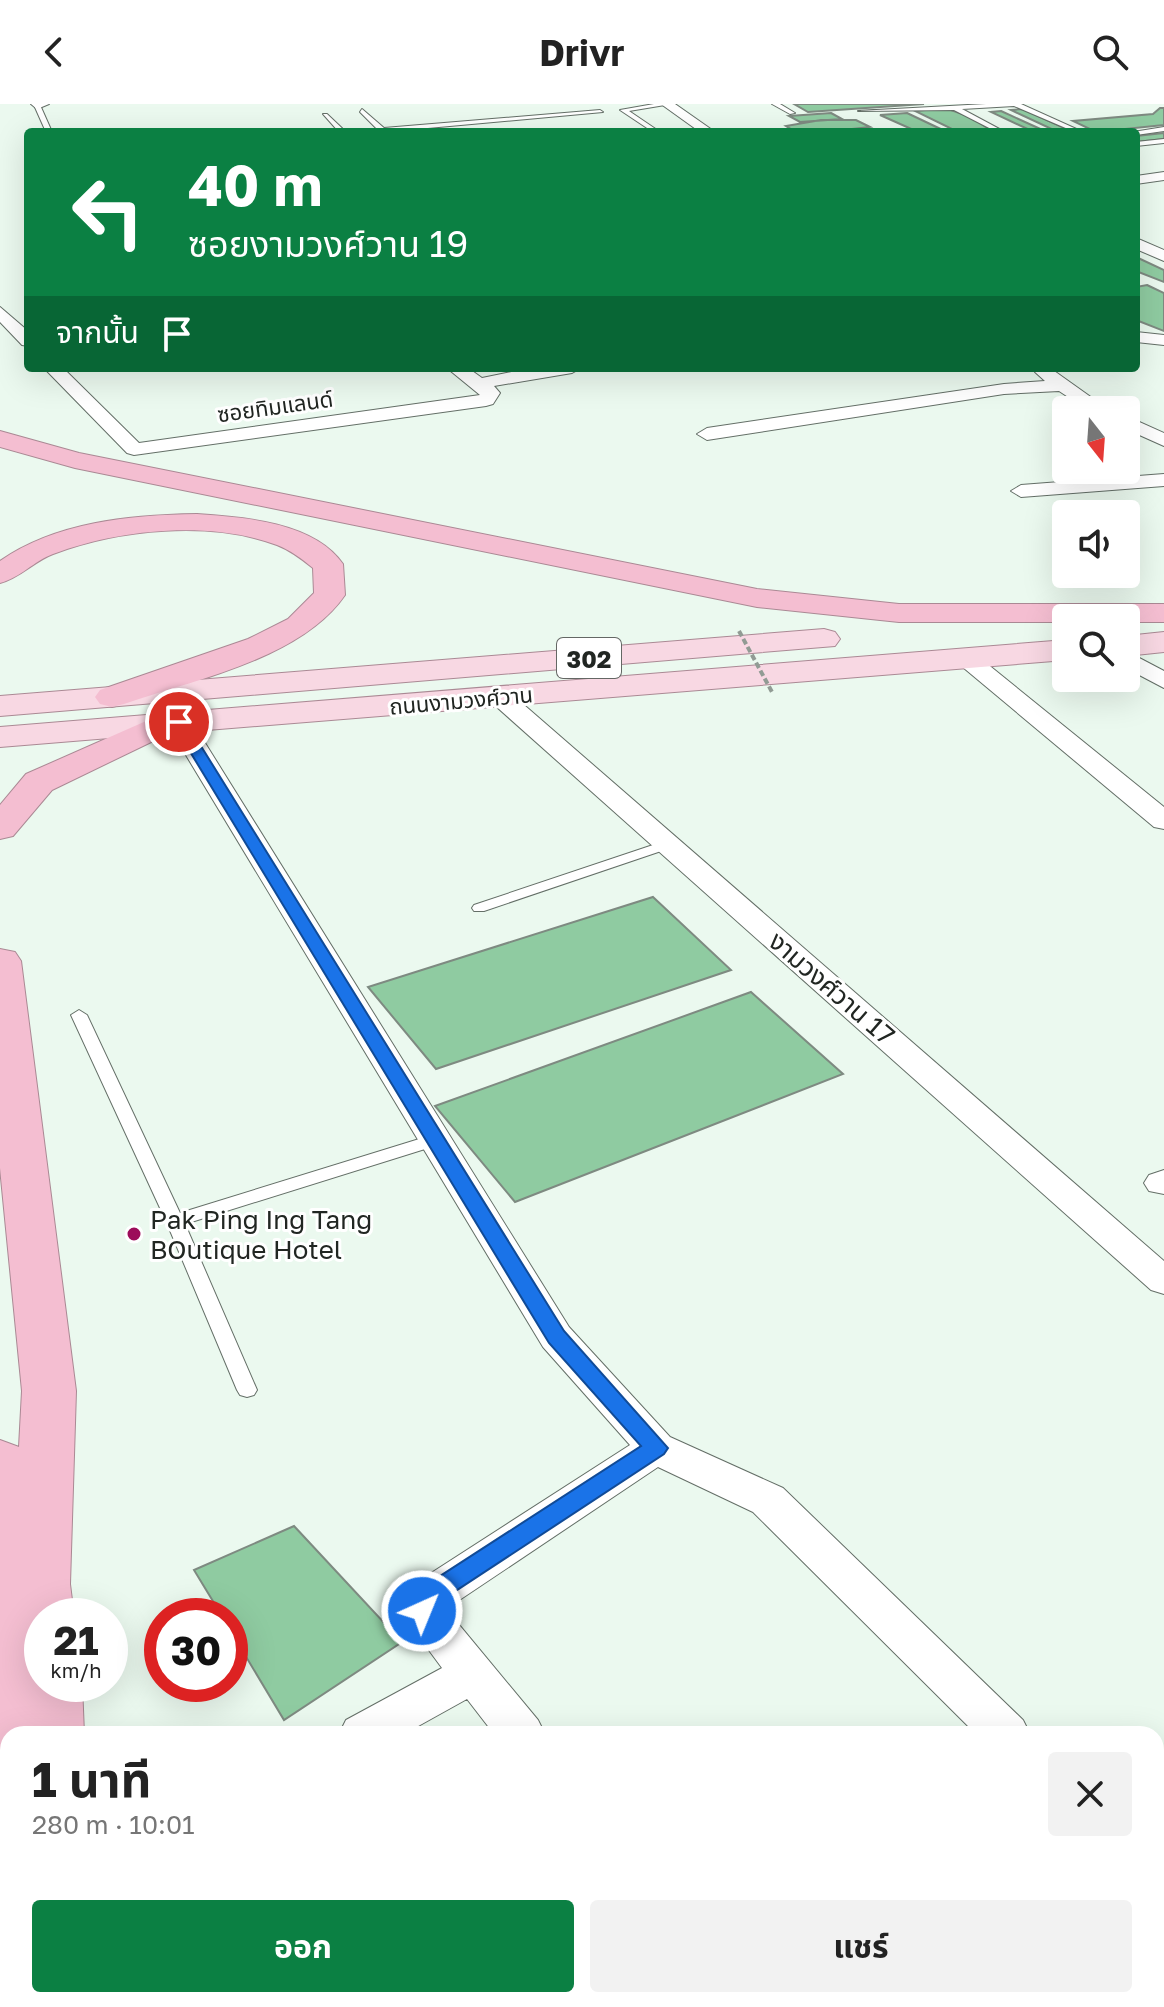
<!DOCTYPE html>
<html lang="th">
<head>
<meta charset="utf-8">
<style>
  :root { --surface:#fff; --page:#f2f2f2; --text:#222; --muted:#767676; --accent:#0b8043 }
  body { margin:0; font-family:"Golos Text","Noto Sans Thai",sans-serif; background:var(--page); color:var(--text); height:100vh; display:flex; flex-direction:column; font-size:30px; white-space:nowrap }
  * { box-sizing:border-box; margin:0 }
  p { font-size:26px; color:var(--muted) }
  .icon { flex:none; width:44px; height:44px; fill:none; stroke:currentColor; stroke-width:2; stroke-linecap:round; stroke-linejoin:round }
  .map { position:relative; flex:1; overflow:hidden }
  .details { position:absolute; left:0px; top:1622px; width:1164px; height:282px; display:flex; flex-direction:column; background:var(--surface); border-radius:24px 24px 0 0; box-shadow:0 8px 32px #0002 }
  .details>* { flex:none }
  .top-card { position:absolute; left:24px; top:24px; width:1116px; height:244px; border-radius:8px; box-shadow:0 8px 32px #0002; background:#0b8043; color:#fff; overflow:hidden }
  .needle { width:52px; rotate:163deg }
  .controls { position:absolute; left:1052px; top:292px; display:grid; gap:16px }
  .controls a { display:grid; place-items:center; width:88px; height:88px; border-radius:8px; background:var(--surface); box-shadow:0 8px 32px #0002; font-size:40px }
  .speed { position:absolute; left:24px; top:1494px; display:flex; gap:16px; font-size:40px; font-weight:700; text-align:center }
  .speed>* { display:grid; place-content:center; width:104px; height:104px; border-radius:50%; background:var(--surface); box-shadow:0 8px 32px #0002; line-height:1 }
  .speed small { font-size:20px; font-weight:400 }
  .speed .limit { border:12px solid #d22; background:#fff; color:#111 }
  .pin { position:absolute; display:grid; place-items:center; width:68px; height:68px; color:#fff; margin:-34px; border:4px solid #fff; border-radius:50%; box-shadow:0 2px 8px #0007 }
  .me { position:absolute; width:88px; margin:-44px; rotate:44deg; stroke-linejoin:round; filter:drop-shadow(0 0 6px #0008) }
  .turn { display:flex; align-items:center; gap:28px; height:168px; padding:0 32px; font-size:36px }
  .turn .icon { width:104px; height:104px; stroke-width:2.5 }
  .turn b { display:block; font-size:56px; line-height:68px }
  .then { display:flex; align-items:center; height:76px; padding:0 32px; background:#0003; gap:16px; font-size:30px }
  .round { display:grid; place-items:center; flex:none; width:84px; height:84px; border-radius:8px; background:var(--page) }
  .overview { display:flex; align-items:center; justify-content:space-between; height:136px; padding:0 32px }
  h1 { font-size:48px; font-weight:700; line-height:60px }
  .primary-button { display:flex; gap:16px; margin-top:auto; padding:16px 32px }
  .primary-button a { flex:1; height:92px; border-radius:8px; background:var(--accent); color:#fff; font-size:32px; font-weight:700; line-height:92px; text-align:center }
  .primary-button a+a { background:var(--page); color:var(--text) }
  header { display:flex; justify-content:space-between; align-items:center; height:104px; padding:0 32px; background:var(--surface); font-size:36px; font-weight:700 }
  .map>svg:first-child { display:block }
  .building { fill:#8fcba1; stroke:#7e8a81; stroke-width:2 }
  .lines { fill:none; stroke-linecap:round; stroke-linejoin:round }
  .service-casing { stroke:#646f67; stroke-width:2 }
  .minor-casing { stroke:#646f67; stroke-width:2 }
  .primary-casing { stroke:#aa8994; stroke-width:2 }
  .motorway-casing { stroke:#aa8994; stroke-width:2 }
  .service { fill:#fff; fill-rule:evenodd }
  .minor { fill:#fff; fill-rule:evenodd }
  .primary { fill:#f8d8e3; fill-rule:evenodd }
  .motorway { fill:#f4bed1; fill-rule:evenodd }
  .path-bridge { stroke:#919b94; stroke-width:4; stroke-dasharray:6 3; stroke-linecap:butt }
  .route { fill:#1a73e8; stroke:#114b97; stroke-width:2 }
  .poi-dot { fill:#9c0c5a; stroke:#fff; stroke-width:3 }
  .labels { text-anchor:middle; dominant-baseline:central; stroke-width:6; stroke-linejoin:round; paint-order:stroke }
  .far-street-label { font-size:22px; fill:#212622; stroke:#fff }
  .shield { fill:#fff; stroke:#646764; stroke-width:2 }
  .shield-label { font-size:24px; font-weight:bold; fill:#212622 }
  .street-label { font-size:26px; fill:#212622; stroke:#fff }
  .poi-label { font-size:26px; fill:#212622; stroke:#fff; text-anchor:start }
</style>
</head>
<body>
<header><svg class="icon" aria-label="back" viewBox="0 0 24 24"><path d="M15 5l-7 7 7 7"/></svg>Drivr<svg class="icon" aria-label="search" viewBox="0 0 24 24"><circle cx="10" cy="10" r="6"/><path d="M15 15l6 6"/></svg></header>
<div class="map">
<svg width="1164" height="1903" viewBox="0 0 1164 1903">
  <rect width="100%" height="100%" fill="#ebf9ef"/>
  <!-- building -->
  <path class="building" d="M794,0H924L808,8Z
    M945,4L971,13L990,26L958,28L915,7Z
    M1160,4H1164V21L1096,28L1073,17L1153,10Z
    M1023,5L1073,28H1058L1011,6Z
    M1001,7L1047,28H1034L991,8Z
    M831,9L842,15L800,18L789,12Z
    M907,9L947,28H918L880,11Z
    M821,16H856L870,23L843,26L848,28H796L786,22Z
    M1164,29V35L1136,38V32Z
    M1136,153L1164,166V178L1136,167Z
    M1147,181L1164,189V227L1136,216V183Z
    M653,793L731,866L436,965L368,883Z
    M751,888L843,970L515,1098L435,1002Z
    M294,1422L402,1538L284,1616L230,1526V1512H222L194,1466Z"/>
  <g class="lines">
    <!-- service casing -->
    <g class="service-casing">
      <path id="service" d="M654,0H671L629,7L660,28H653L620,6Z
        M772,0H780L795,9L790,10Z
        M986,0H1021L1083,28H1075L1014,2L962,5L1005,28H997L954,6L858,7Z
        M34,1H40L52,28H46Z
        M362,5L384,24L600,6L603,8L384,28H358L377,25L360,8Z
        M323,10H327L346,28H339Z
        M1164,23V27L1136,31L1133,28Z
        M1164,35V39L1136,42V38Z
        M668,736L673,737L675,740L673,743L484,807H474L472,804L474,801Z
        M79,906L87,911L180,1109L429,1032L435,1031L443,1036L441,1040L185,1120L257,1286L254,1291L247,1293L240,1291L237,1286L166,1117L71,911Z"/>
    </g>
    <!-- minor casing -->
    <g class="minor-casing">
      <path id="minor" d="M31,0H49L37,5Z
        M661,0H675L715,28H700Z
        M1164,68V76L1136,80V72Z
        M1136,134L1164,146V157L1136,145Z
        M0,203L28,227V242L22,241L0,218Z
        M1136,228L1164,231V241L1136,238Z
        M44,264H63L139,339L480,291L447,264H468L482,274L516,267L515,264H581L572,269L494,282L500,289L493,300L486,302L134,351L127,349Z
        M1038,264H1050L1109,306H1088L1059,287L1004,290L707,336L697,330L707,324L1004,280L1045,277L1035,268Z
        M1126,312L1164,329V342L1126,325Z
        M1164,370V382L1021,393L1011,387L1021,381Z
        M1126,547L1164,567V584L1126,564Z
        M967,548L975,550L1164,703V725L1154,723L959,560L955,555Z
        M499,585L508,587L1164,1157V1190L1151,1186L490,597L487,592L490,587Z
        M179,610L192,618L569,1223L670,1333L783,1384L1023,1616L1030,1630H976L753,1408L658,1363L446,1505L538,1616L545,1630H494L467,1595L404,1630H339L346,1616L442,1564L400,1507L411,1482L630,1341L543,1243L166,618Z
        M1164,1066V1090L1149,1087L1144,1079L1149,1071Z
        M1156,1753L1164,1756V1807L1156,1804Z
        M713,1896H768L771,1903H716Z"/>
    </g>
    <!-- primary casing -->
    <g class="primary-casing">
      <path id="primary" d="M824,525L835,528L840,535L835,542L0,612V592Z
        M1164,528V548L1126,552V532Z
        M1066,536V556L0,643V623Z"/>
    </g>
    <!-- motorway casing -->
    <g class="motorway-casing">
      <path id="motorway" d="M0,327L79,349L757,485L899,500H1164V518H1126V514H1066V518H899L757,503L75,364L0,343Z
        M197,410C243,413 314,418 343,460L345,491C301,555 195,575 124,600L112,603L100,600L95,593L100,586L248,535L288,515L314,489L313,464C302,455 290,446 277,441C210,416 119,425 53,450C34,457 20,474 0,479V457C56,418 130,411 197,410Z
        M162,610L174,613L179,620L174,627L52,686L13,732L0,735V701L26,670Z
        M0,845L15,848L21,857L76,1287L70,1480L74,1512H42V1580H82L84,1630H8V1654L0,1655V1336L19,1343L22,1287L0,1064Z
        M28,1896H98L99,1903H29Z"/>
    </g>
    <!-- service -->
    <use href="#service" class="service"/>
    <!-- minor -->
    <use href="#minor" class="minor"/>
    <!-- primary -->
    <use href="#primary" class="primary"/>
    <!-- motorway -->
    <use href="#motorway" class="motorway"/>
    <!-- path-bridge -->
    <path class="path-bridge" d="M739,527L772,588"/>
  </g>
  <!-- route -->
  <path class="route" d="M179,614L186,618L564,1227L668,1344L664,1350L436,1500L431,1514L422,1517L414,1514L410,1507L417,1487L641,1342L549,1239L172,618Z"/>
  <!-- markers -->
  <circle class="poi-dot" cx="134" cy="1130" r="8"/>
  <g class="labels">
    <!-- far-street labels -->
    <g class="far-street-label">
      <text transform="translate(275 302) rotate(-8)">ซอยทิมแลนด์</text>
      <text transform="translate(461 596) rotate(-5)">ถนนงามวงศ์วาน</text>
    </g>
    <!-- shield labels -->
    <rect class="shield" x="557" y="534" width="64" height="40" rx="6"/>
    <g class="shield-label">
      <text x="589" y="554">302</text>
    </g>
    <!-- street labels -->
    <g class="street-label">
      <text transform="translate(832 884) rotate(41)">งามวงศ์วาน 17</text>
    </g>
    <!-- poi labels -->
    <g class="poi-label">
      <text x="150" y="1115">Pak Ping Ing Tang<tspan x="150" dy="30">BOutique Hotel</tspan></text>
    </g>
  </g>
</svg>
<div class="controls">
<a><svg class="needle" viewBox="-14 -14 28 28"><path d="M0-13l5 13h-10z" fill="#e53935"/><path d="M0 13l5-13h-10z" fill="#767676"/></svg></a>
<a><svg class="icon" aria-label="sound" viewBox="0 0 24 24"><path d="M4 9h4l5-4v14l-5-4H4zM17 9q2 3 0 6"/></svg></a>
<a><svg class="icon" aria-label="search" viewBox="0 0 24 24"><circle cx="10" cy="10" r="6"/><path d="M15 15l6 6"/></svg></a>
</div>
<div class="speed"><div>21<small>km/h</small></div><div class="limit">30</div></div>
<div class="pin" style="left:179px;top:618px;background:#d93025"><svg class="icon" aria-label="arrive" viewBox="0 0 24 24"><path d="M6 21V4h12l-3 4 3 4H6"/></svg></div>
<svg class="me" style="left:422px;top:1507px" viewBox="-20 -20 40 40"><circle r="17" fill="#1a73e8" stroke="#fff" stroke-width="3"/><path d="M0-11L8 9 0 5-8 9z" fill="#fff"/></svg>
<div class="top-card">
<div class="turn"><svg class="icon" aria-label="left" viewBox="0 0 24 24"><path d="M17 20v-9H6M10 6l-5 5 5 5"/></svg><div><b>40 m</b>ซอยงามวงศ์วาน 19</div></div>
<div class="then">จากนั้น<svg class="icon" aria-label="arrive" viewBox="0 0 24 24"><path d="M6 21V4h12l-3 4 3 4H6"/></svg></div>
</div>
<section class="details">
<div class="overview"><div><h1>1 นาที</h1><p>280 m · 10:01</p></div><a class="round"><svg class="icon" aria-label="close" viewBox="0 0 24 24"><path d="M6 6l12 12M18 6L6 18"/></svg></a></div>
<div class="primary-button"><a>ออก</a><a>แชร์</a></div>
</section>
</div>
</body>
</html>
